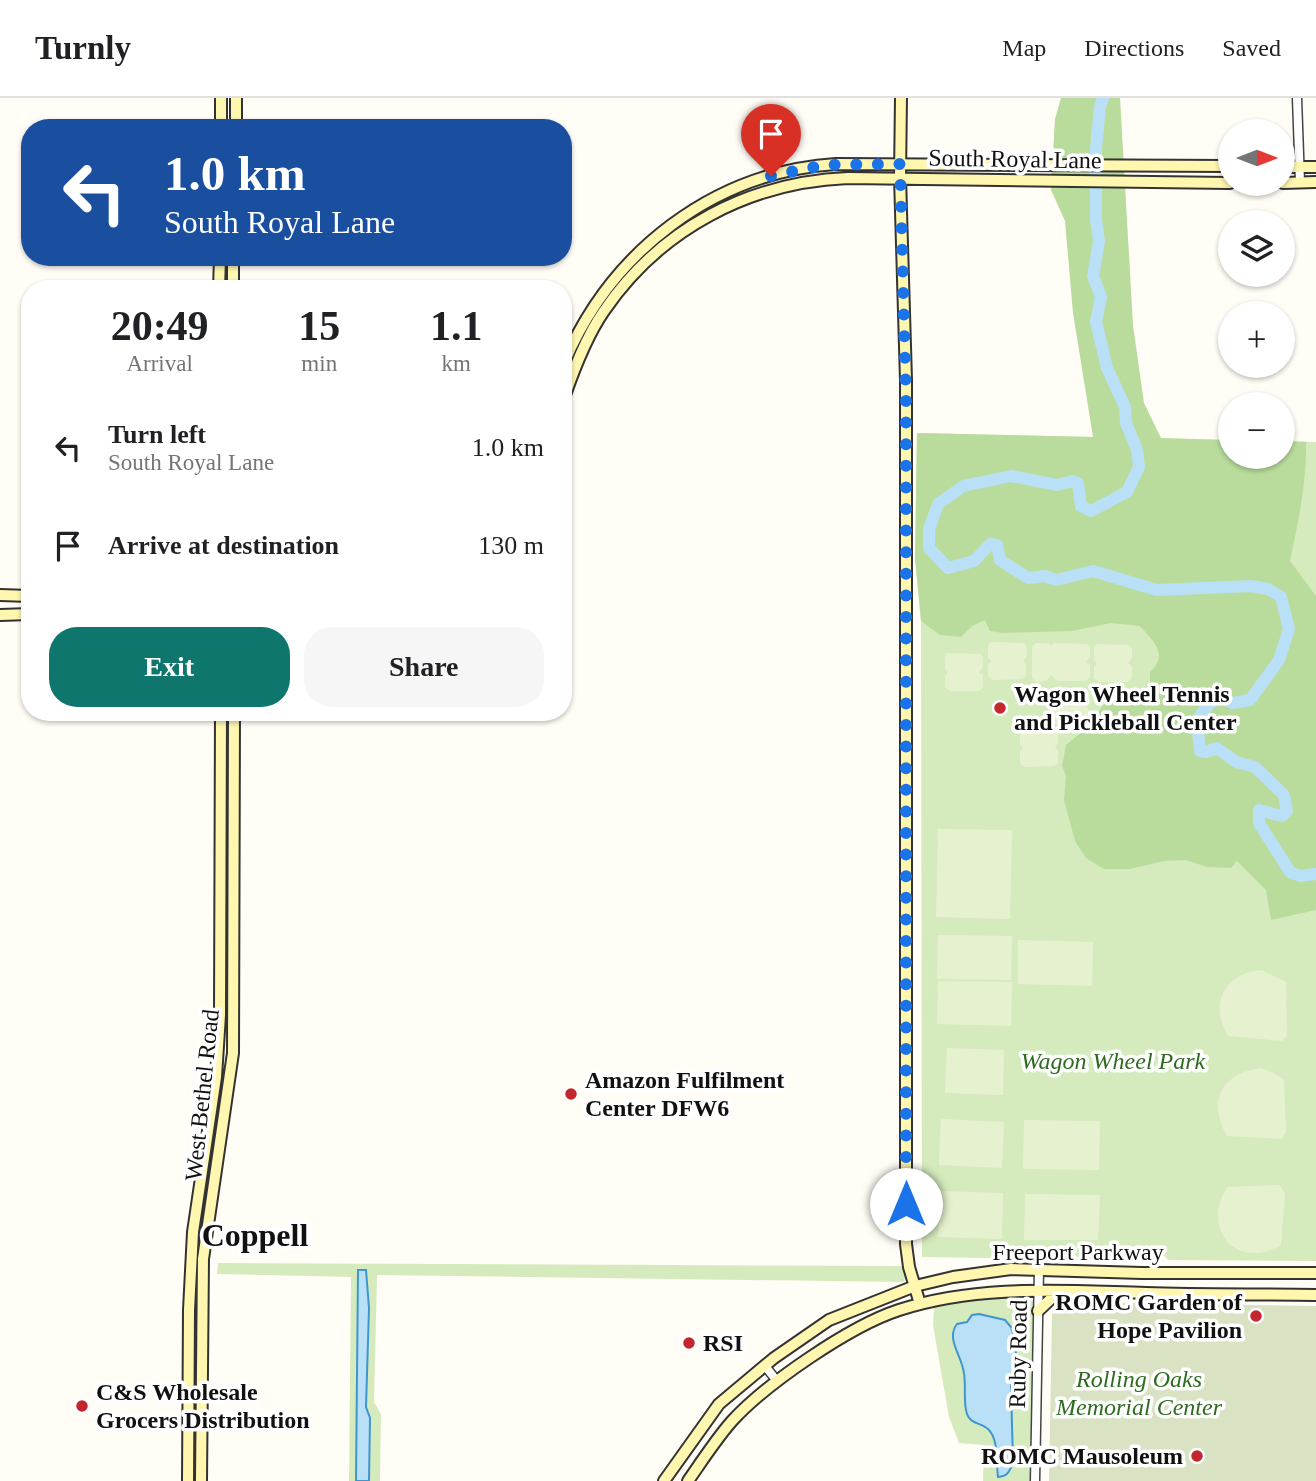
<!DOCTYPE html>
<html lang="en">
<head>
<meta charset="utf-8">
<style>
  :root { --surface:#fff; --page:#f6f6f6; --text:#202124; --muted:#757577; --line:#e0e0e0; --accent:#0f766e }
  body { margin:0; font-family:"Times New Roman",serif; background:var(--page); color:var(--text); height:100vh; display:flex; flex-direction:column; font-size:26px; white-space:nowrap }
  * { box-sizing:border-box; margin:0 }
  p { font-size:23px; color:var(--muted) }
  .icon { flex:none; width:38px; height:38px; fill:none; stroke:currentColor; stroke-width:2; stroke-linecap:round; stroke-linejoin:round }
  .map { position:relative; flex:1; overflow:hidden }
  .details { position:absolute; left:21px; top:182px; width:551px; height:441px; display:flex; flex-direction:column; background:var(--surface); border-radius:28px; box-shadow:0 2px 5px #0004 }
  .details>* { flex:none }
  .top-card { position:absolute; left:21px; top:21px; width:551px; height:147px; border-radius:28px; box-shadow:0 2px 5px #0004; background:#1a4fa0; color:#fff; overflow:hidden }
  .needle { width:46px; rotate:90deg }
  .fabs { position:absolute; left:1218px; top:21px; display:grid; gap:14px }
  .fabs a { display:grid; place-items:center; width:77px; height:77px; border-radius:50%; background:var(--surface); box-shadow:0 2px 5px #0004; font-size:35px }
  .pin { position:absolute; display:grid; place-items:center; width:60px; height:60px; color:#fff; margin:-72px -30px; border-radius:50% 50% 50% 0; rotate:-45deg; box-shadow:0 0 7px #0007 }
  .pin .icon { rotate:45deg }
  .me { position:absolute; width:77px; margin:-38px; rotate:0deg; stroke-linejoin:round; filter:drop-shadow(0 0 5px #0008) }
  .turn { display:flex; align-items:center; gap:24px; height:147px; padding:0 28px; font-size:32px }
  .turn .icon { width:91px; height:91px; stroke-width:2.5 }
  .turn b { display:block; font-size:49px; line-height:60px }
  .eta { display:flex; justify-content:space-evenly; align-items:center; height:119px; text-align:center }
  .eta b { font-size:42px; font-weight:700; line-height:49px }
  .cta { display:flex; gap:14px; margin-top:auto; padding:14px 28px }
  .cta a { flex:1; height:80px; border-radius:28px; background:var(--accent); color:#fff; font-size:28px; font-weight:700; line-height:80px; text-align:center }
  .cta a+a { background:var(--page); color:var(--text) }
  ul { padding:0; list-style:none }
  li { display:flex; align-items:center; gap:21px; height:98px; padding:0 28px }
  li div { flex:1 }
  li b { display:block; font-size:26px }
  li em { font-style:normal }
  header { display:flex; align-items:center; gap:42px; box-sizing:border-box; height:98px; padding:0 35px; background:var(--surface); border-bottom:2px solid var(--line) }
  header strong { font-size:33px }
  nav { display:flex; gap:38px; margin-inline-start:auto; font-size:24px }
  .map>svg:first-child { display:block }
  .green { fill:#d5ebbd }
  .forest { fill:#b9dc9c }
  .cemetery { fill:#d9e3c4 }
  .pitch { fill:#e6f2cf }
  .water { fill:#b9e0f7; stroke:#3f96cf; stroke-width:2 }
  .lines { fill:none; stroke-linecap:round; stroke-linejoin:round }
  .river { stroke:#b9e0f7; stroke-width:12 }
  .street-casing { stroke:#444; stroke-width:11 }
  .secondary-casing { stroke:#333; stroke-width:14 }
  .street { stroke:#fff; stroke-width:8 }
  .secondary { stroke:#fff6b0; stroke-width:10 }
  .route { stroke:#1a73e8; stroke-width:12; stroke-dasharray:0 21.6 }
  .poi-dot { fill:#c4262e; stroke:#fff; stroke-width:2.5 }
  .labels { text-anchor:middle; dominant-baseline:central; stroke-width:7; stroke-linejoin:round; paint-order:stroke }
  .street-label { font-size:24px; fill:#111; stroke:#fff }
  .poi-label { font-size:24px; font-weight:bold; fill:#111; stroke:#fff; text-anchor:start }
  .park-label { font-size:24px; font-style:italic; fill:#2f6b1f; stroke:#fff }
  .district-label { font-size:32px; font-weight:bold; fill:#111; stroke:#fff }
</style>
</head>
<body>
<header>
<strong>Turnly</strong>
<nav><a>Map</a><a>Directions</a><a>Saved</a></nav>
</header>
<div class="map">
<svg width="1316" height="1383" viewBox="0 0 1316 1383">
  <rect width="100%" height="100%" fill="#fffdf5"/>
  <!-- green -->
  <path class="green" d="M917,335L1230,342V359H1283V343L1316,344V1163L1168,1162L1161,1154L1138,1153L1131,1162L922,1159L921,523L915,460Z
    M218,1165L901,1168L906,1177L904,1184L377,1177L374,1304L381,1316L380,1383H349L351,1179L217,1176Z
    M1026,1199L1035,1205V1226L1030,1383H983L984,1347L959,1345L949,1319L933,1227L934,1208L974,1200Z"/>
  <!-- forest -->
  <path class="forest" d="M1061,0H1120L1133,227L1144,305L1161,340L1230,342V359H1283V343L1306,344C1307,385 1298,424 1290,463L1316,498V812L1271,822L1266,792L1237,763L1231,770L1207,769L1186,762L1164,763L1130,771H1104L1086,760L1075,743L1064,702L1066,678L1062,668L1066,647L1089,628L1112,594C1126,594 1140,596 1150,585V574C1169,556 1154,544 1140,528L1111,525L1072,533L1003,535L990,533L985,522L972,528L961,539L940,537L921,523L915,460L917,335L1093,339L1073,215L1065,123L1051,92L1055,21Z"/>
  <!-- cemetery -->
  <path class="cemetery" d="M1067,1204L1316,1208V1383H1049L1052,1216Z"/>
  <!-- pitch -->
  <path class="pitch" d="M991,544L1024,545L1026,548L1027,558L1023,563L1026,566V578L1022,581L993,582L988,578V567L991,563L988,560V547Z
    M1036,545H1048L1051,548L1054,545L1087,546L1090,549V559L1086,564L1090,567V579L1086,583H1057L1051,577L1046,583L1036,584L1032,580V549Z
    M1096,546L1129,547L1132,550V560L1128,565L1132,568V580L1128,584H1099L1094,580V569L1097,565L1094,562V549Z
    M947,555L980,556L983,559V569L979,574L983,577V589L979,593H950L945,589V578L948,574L945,571V558Z
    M1054,589L1086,590L1089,594L1090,604L1086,608L1089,612V623L1085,627H1056L1051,624V612L1054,608L1051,605V593Z
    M1023,631L1055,632L1058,635V645L1055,649L1058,653V665L1054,668L1025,669L1020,665V653L1023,650L1020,646V634Z
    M938,731L1012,732L1010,821L936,819Z
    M938,837L1012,838L1011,882L937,881Z
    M1018,842L1093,844L1092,888L1018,886Z
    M1262,872L1286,884L1287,938L1282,943L1228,938C1209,906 1224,875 1262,872Z
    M938,883L1012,884L1011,928L937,926Z
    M947,950L1004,952L1003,997L945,995Z
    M1260,970L1272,974L1284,982L1286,1034L1282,1041L1227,1038C1207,1003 1221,976 1260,970Z
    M941,1021L1004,1024L1002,1070L939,1067Z
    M1024,1022L1100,1023L1099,1072L1023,1071Z
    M1279,1087L1285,1095L1281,1147C1273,1151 1265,1155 1255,1155C1219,1156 1208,1113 1228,1089Z
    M939,1093L1003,1095L1002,1141L938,1139Z
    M1025,1096L1100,1097L1098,1142H1024Z"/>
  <!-- water -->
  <path class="water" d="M358,1172H366L369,1210L366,1309L370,1320L369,1383H356Z
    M979,1216L1005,1222L1011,1229L1015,1241L1016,1257L1011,1288L1013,1365C1009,1374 1008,1378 998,1379C996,1365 999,1341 988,1331C982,1325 970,1326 967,1316C962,1301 968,1283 962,1267C958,1253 947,1239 957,1226L967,1224L972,1217Z"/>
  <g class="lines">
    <!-- river -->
    <path class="river" d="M1103,0L1100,9L1096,50V121L1099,143L1093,178L1101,199L1096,224L1107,270L1125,309L1126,325L1137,352L1139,369L1127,394L1091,413L1081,408L1078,385L1073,383L1057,387L1011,378L963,388L938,406L929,431V450L948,470L974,463L990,446L997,447L1000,462L1028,480L1045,478L1056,482L1093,473L1157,492L1251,488L1268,491L1281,499L1289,531L1279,562L1250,602L1232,605L1220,599L1210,605L1197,622L1200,653L1206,654L1217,650L1236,664L1255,669L1284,697L1287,713L1282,718L1259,712V725L1290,774L1300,778L1316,776"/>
    <!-- street casing -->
    <g class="street-casing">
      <path id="street" d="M1297,0L1300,84
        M765,1268L777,1283
        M1035,1383L1039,1171"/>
    </g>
    <!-- secondary casing -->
    <g class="secondary-casing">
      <path id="secondary" d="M901,0L900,79L906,282V1146L909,1169L920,1206
        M221,30V0
        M236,30V0
        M1283,69H1316
        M1283,85L1316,84
        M219,191L220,159
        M233,191V159
        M564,265C611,154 713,74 836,66L1230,68
        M564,300C574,271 586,239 604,213C660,131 749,84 848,80L1230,85
        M0,497L30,498
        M0,517L30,516
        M1038,1213L1055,1197L1063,1193
        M188,1383L189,1212L193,1134L216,979L220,917L221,614
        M201,1383L203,1161L233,955L234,614
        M664,1383L719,1306L774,1260L829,1222L915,1188L953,1179L1011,1171L1142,1175H1316
        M688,1383C702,1363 716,1341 732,1323C767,1285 850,1228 899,1212C978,1186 1064,1193 1146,1195C1203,1197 1259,1196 1316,1197"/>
    </g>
    <!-- street -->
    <use href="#street" class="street"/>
    <!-- secondary -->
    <use href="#secondary" class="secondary"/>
  </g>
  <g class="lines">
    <!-- route -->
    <path class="route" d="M771,78L824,67L900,66L906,302V1106"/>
  </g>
  <!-- markers -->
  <g class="poi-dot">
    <circle cx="1000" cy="610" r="7"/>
    <circle cx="571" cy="996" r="7"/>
    <circle cx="1256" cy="1218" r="7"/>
    <circle cx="689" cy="1245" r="7"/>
    <circle cx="82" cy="1308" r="7"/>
    <circle cx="1197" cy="1358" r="7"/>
  </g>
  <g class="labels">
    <!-- street labels -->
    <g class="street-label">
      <text transform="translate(1015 61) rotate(1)">South Royal Lane</text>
      <text transform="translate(202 997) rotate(-84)">West Bethel Road</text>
      <text x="1078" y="1154">Freeport Parkway</text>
      <text transform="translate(1018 1256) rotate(-89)">Ruby Road</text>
    </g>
    <!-- poi labels -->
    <g class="poi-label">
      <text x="1014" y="596">Wagon Wheel Tennis<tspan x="1014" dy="28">and Pickleball Center</tspan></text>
      <text x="585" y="982">Amazon Fulfilment<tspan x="585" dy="28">Center DFW6</tspan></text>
      <text x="1242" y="1204" text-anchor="end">ROMC Garden of<tspan x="1242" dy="28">Hope Pavilion</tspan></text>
      <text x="703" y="1245">RSI</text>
      <text x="96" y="1294">C&amp;S Wholesale<tspan x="96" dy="28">Grocers Distribution</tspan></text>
      <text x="1183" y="1358" text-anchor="end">ROMC Mausoleum</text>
    </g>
    <!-- park labels -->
    <g class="park-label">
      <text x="1113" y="963">Wagon Wheel Park</text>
      <text x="1139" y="1281">Rolling Oaks<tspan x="1139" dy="28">Memorial Center</tspan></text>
    </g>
    <!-- district labels -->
    <g class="district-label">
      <text x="255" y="1137">Coppell</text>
    </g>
  </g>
</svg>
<div class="fabs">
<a><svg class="needle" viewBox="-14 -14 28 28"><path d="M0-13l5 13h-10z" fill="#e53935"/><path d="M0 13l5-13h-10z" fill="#757577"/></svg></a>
<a><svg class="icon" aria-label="layers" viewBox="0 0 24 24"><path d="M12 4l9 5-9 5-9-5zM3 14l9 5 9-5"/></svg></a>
<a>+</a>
<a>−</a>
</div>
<div class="pin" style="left:771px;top:78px;background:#d93025"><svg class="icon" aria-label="arrive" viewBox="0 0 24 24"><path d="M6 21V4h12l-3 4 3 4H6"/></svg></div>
<svg class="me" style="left:906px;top:1106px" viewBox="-20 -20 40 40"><circle r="19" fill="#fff"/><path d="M0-13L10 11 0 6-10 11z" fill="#1a73e8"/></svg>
<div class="top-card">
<div class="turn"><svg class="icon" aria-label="left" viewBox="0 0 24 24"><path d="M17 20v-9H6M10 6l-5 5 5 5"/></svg><div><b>1.0 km</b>South Royal Lane</div></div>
</div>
<section class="details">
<div class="eta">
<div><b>20:49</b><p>Arrival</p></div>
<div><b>15</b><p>min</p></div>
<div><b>1.1</b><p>km</p></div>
</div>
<ul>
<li><svg class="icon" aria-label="left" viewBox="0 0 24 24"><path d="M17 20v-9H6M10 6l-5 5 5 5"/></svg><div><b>Turn left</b><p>South Royal Lane</p></div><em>1.0 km</em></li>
<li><svg class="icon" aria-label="arrive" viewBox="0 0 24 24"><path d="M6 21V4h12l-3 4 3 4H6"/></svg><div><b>Arrive at destination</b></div><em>130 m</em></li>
</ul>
<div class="cta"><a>Exit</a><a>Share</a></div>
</section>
</div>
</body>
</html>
